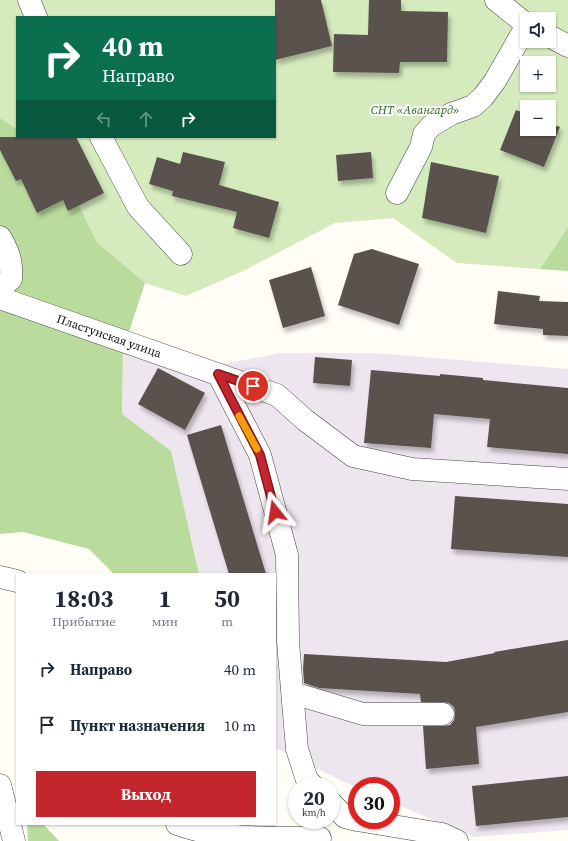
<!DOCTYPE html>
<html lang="ru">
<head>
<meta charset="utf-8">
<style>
  :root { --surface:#fff; --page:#f2f2f3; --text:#1f2937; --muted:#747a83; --accent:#c4262e }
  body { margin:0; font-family:"Source Serif 4",serif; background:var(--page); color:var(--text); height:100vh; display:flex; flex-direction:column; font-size:15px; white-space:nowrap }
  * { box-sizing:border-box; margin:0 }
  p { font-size:13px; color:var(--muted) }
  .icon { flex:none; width:22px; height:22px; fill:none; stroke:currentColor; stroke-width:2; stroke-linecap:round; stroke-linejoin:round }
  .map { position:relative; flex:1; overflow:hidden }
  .panel { position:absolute; left:16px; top:573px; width:260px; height:252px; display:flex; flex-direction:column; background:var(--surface); border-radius:0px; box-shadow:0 1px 3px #0004 }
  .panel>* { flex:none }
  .guide { position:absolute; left:16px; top:16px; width:260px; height:122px; border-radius:0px; box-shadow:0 1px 3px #0004; background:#0b6e4f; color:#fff; overflow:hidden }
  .tools { position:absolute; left:520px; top:12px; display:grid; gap:8px }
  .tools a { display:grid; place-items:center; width:36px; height:36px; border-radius:0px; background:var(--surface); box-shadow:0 1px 3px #0004; font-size:20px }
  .speed { position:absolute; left:288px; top:777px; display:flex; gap:8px; font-size:20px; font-weight:700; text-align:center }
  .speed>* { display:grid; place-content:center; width:52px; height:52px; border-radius:50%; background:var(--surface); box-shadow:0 1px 3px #0004; line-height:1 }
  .speed small { font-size:10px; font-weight:400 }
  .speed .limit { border:6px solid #d22; background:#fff; color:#111 }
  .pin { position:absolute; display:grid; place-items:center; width:34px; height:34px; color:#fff; margin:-17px; border:2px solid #fff; border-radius:50%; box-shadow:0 1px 4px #0007 }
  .me { position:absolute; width:44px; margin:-22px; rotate:345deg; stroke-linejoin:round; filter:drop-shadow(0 0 3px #0008) }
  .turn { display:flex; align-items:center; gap:14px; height:84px; padding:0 20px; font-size:18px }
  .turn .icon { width:52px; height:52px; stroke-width:2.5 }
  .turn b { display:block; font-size:28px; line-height:34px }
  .lanes { display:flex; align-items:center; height:38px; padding:0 20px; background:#0003; justify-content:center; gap:20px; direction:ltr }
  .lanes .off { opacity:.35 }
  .eta { display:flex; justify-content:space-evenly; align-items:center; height:68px; text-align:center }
  .eta b { font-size:24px; font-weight:700; line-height:28px }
  .button { display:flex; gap:8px; margin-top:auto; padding:8px 20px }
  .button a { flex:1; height:46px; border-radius:0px; background:var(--accent); color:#fff; font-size:16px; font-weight:700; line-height:46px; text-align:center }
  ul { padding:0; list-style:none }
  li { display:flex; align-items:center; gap:12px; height:56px; padding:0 20px }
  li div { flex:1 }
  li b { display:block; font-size:15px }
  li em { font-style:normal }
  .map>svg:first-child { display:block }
  .industrial { fill:#eee6ef }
  .green { fill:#d5ebbd; fill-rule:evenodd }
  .forest { fill:#b9dc9c }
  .building { fill:#5a524d; filter:url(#shadow) }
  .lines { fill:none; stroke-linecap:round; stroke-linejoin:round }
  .minor-casing { stroke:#444; stroke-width:23 }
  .minor { stroke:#fff; stroke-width:22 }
  .route-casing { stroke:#7f191e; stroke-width:10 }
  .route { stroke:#c4262e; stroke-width:7 }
  .slow { stroke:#f59e0b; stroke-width:7 }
  .labels { text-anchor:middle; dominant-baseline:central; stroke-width:4; stroke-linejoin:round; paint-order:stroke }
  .park-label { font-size:12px; font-style:italic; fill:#2f6b1f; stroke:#fff }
  .street-label { font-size:12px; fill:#111; stroke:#fff }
</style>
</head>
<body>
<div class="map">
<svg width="568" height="841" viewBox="0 0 568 841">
  <defs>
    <filter id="shadow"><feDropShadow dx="2.5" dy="4.5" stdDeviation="2" flood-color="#0004"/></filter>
  </defs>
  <rect width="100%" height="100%" fill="#fffdf5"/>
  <!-- industrial -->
  <path class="industrial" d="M123,350L184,371L282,353H374L568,369V830L473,837L391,802V786H357V788L275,748V574H199L191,536L122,414Z"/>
  <!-- green -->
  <path class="green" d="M0,0H568V227L540,269L457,263L393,218L335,223L245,270L186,296L145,283L97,242L51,149L31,137H275V17H17V129L0,118ZM527,19H549V41H527ZM527,63H549V85H527ZM527,107H549V129H527Z"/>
  <!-- forest -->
  <path class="forest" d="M0,118L17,129V137L51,149L97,242L145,283L123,350L122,414L171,451L199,574H114L89,549L23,532L0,534Z
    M568,227V271L540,269Z
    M27,824H43L59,841H28Z"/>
  <!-- building -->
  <path class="building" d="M275,0H321L332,46L275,60Z
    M369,0H401V11L448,12L447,62H400L399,73L333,72L334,34L368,35Z
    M516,110L527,114V129H549V123L560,127L544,167L500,150Z
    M0,137H76L104,193L68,211L63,200L37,213L21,179L16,181L0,150Z
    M183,152L225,162L219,185L279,202L269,238L233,228L237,212L172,196L173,191L149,184L157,157L180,164Z
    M371,152L373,178L338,181L336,155Z
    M431,162L499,176L486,233L422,218Z
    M372,249L419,264L399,325L338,305L354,254Z
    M311,267L325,316L283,328L269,280Z
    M498,291L540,296L539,301L568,302V336L543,335V329L494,324Z
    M315,357L352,360L350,386L313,383Z
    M158,368L205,393L185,430L138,404Z
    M371,370L440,376V374L483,378V380L568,388V454L487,447L490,419L434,414L431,448L364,443Z
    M221,425L266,574H229L187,435Z
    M455,496L568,504V557L451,549Z
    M568,640V712L476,727L479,764L426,769L423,726H443L450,725L454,720L455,714L454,707L449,703L443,702H421L420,694L319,688L304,683L303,669L304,654L446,662L495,653L494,652Z
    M568,776V817L476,826L472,786Z"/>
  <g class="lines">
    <!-- minor casing -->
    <g class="minor-casing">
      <path id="minor" d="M29,0L36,17
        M496,0L527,25
        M549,36L568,46
        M101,137L138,207L181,254
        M397,193L421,147L424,134L431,126L451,114L473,106L483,97L495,81L527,25
        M0,237C9,253 12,260 11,279L0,288
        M0,298L277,395L305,420L353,456L412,469L568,479
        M218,374L260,455L287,555L288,642L297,749L307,780L313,786
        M0,577L17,581
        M293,693L363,714H443
        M0,785L14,841
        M331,803L345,817L357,820
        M357,820L442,834L457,841
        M177,824C223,841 273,837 320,838"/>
    </g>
    <!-- minor -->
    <use href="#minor" class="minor"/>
  </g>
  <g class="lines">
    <!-- route casing -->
    <g class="route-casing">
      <path id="route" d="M253,386L218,374L260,455L275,512"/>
    </g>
    <!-- route -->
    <use href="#route" class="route"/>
    <!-- slow -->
    <path class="slow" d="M239,416L257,449"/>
  </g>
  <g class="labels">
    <!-- park labels -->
    <g class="park-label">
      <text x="415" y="110">СНТ «Авангард»</text>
    </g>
    <!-- street labels -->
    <g class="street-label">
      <text transform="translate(109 336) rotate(19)">Пластунская улица</text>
    </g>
  </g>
</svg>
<div class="tools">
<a><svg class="icon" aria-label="sound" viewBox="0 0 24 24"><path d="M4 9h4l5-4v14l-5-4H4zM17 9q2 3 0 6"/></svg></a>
<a>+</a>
<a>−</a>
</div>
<div class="speed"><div>20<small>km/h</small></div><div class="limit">30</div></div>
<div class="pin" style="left:253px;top:386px;background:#d93025"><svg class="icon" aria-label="arrive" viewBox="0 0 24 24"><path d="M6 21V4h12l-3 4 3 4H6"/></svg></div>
<svg class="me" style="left:275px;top:512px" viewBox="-20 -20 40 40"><path d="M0-17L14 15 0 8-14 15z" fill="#c4262e" stroke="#fff" stroke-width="4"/></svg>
<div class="guide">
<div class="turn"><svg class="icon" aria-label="right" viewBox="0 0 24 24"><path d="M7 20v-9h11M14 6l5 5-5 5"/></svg><div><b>40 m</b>Направо</div></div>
<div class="lanes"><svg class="icon off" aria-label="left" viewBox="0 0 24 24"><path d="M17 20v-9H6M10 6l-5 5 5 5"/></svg><svg class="icon off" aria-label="ahead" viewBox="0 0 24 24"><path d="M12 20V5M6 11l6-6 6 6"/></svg><svg class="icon" aria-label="right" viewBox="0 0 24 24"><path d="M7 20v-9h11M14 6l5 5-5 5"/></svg></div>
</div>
<section class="panel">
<div class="eta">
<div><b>18:03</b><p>Прибытие</p></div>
<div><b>1</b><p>мин</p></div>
<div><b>50</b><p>m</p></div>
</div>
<ul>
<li><svg class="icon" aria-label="right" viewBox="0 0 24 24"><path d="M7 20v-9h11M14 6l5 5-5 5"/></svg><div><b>Направо</b></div><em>40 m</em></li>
<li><svg class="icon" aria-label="arrive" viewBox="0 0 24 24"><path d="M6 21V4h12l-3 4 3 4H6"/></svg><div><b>Пункт назначения</b></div><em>10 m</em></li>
</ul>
<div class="button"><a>Выход</a></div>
</section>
</div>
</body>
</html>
